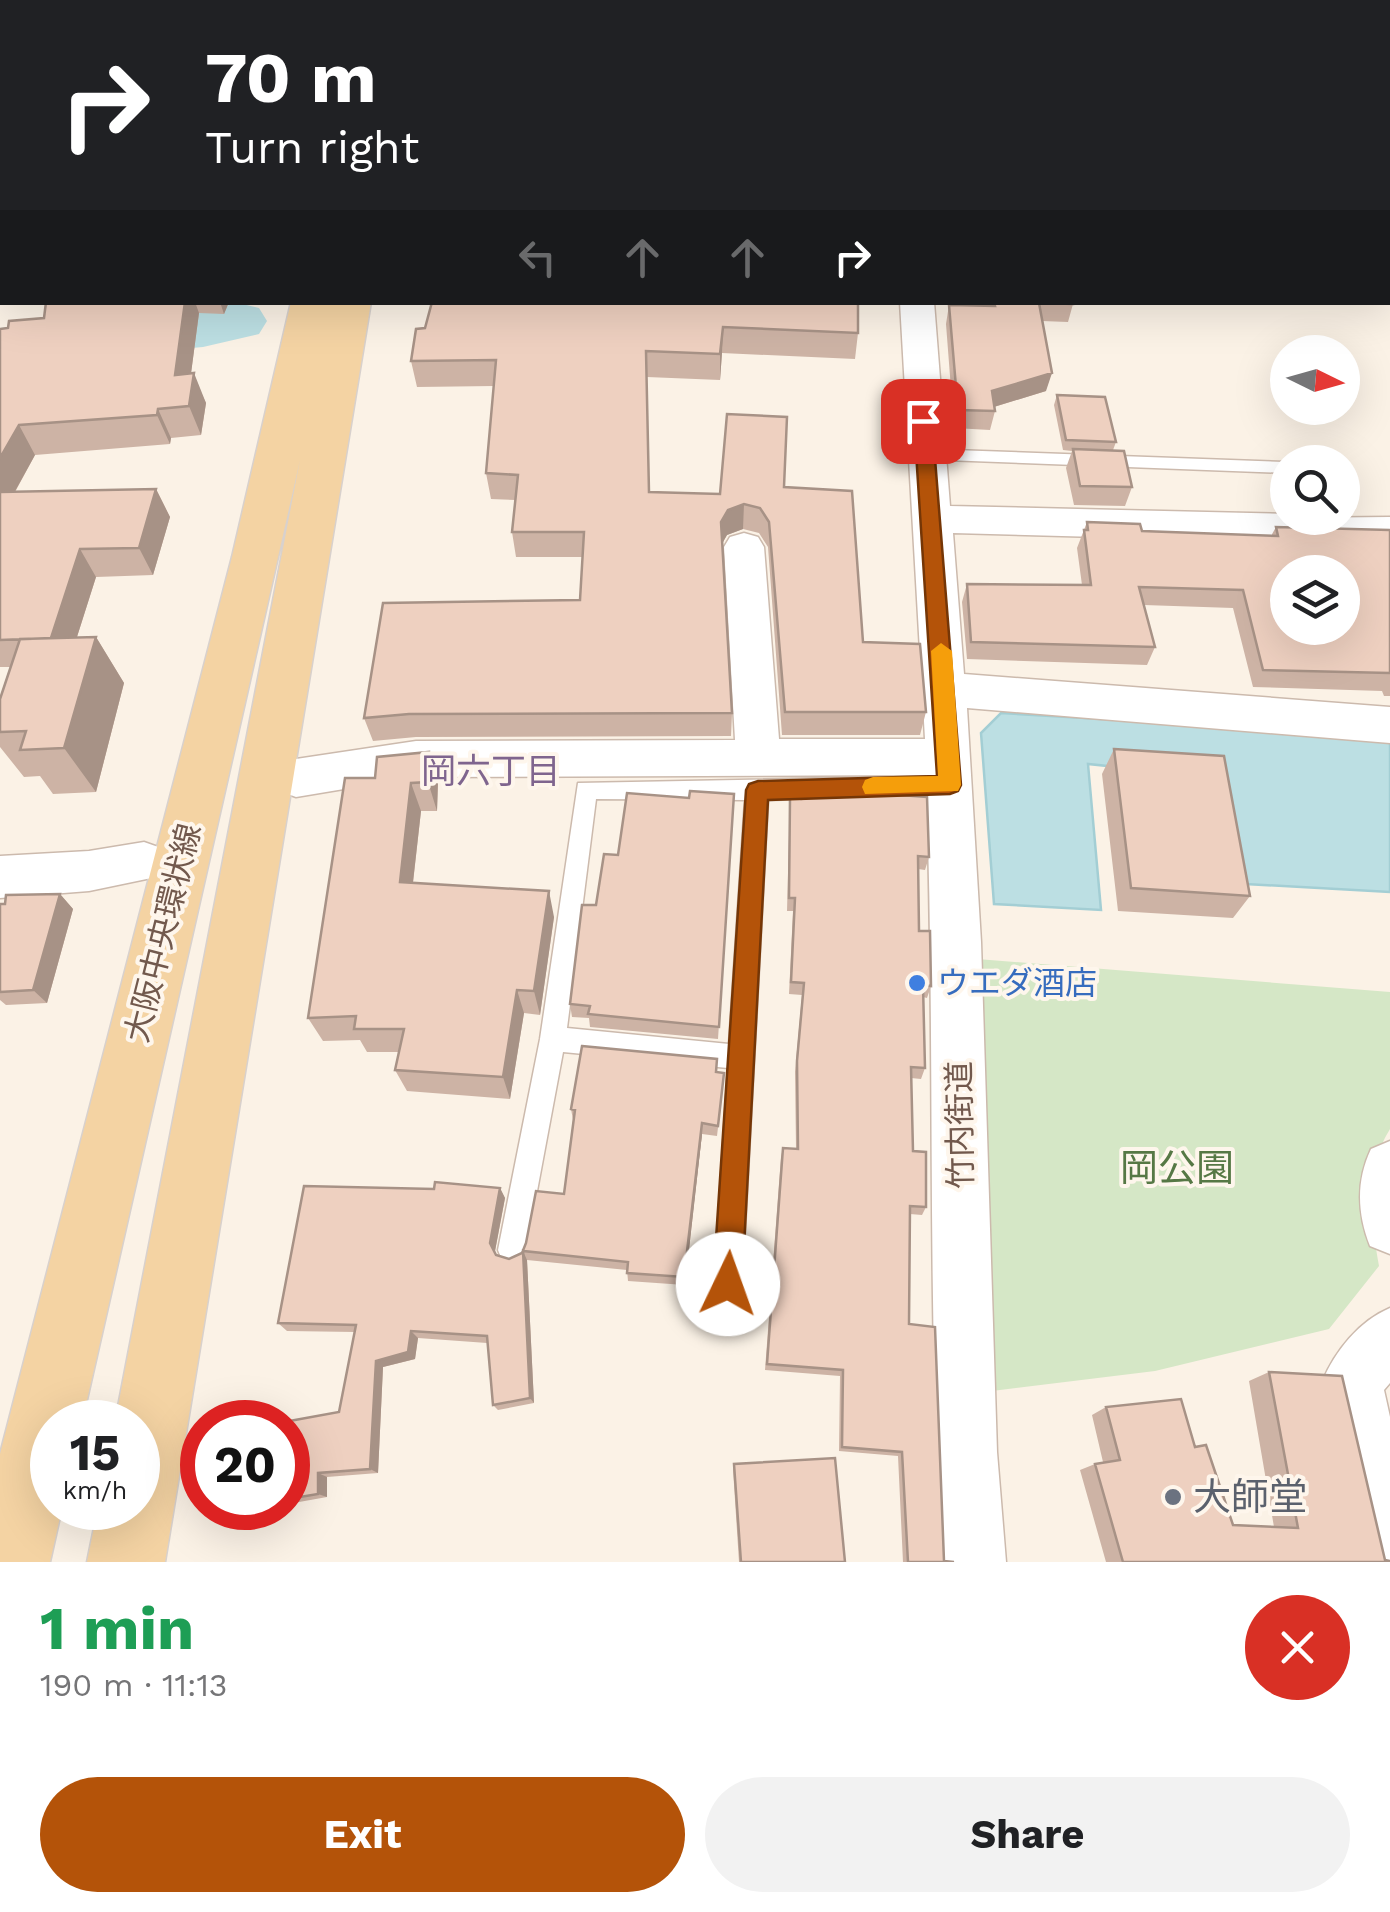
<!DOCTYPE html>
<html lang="en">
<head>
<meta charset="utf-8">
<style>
  :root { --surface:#fff; --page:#f2f2f2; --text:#202124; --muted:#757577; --accent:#b45309 }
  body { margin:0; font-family:"Work Sans","Noto Sans JP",sans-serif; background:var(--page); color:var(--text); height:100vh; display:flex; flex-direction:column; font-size:38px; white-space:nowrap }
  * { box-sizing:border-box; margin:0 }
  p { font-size:32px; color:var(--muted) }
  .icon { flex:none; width:55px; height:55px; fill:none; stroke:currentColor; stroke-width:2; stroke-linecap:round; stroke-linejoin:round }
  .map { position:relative; height:1562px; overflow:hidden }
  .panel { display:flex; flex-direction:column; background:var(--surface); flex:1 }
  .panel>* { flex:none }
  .guide { position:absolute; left:0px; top:0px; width:1390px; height:305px; box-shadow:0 10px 40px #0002; background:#202124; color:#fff; overflow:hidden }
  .needle { width:65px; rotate:95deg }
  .fabs { position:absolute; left:1270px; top:335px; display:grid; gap:20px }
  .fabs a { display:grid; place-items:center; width:90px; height:90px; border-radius:50%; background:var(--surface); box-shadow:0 10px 40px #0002; font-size:50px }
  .speed { position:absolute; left:30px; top:1400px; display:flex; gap:20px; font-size:50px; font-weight:700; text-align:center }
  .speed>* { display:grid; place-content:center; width:130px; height:130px; border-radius:50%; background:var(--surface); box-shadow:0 10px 40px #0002; line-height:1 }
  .speed small { font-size:25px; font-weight:400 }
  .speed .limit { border:15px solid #d22; background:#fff; color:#111 }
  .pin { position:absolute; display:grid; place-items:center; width:85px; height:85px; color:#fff; margin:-42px; border-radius:20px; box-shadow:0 5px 15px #0006 }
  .me { position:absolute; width:110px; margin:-55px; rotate:3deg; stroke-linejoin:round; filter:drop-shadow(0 0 8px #0008) }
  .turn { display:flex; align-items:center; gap:35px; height:210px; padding:0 40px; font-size:45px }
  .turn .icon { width:130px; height:130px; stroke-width:2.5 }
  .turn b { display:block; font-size:70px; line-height:85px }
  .lanes { display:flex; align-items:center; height:95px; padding:0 40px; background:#0003; justify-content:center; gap:50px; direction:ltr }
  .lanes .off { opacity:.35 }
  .round { display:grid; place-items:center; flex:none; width:105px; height:105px; border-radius:52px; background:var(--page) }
  .head { display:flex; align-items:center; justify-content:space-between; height:170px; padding:0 40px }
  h1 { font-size:60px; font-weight:700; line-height:75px; color:#1e9e55 }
  .cta { display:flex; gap:20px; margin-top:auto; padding:20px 40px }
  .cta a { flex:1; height:115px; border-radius:60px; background:var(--accent); color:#fff; font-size:40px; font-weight:700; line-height:115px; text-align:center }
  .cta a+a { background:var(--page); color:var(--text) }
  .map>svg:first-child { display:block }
  .green { fill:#d5e7c6 }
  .water { fill:#bcdfe3; stroke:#a3ced4; stroke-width:2.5 }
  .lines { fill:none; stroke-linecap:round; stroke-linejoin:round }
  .river { fill:#bcdfe3; fill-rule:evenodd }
  .service-casing { stroke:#ccbaad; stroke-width:3 }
  .minor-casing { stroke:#ccbaad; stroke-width:3 }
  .primary-casing { stroke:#d8d1cd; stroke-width:3 }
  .service { fill:#fff; fill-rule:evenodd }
  .minor { fill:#fff; fill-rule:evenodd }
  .primary { fill:#f4d3a3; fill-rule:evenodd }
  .wall { fill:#cdb3a5 }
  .shaded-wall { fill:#a79286 }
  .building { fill:#eed0c0; stroke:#a79286; stroke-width:2.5; fill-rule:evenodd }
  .route { fill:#b45309; stroke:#753606; stroke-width:2.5 }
  .slow { fill:#f59e0b }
  .shop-dot { fill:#3f7fe0; stroke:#fef6ec; stroke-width:4 }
  .worship-dot { fill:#6b7280; stroke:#fef6ec; stroke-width:4 }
  .labels { text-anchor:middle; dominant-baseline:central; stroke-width:8; stroke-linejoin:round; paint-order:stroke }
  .street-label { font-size:32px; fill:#72594d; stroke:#fef6ec }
  .shop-label { font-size:32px; fill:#366cbe; stroke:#fef6ec; text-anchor:start }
  .neighbourhood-label { font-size:35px; fill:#7f658e; stroke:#fef6ec }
  .near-park-label { font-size:38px; fill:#567845; stroke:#fef6ec }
  .near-worship-label { font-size:38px; fill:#5b616d; stroke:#fef6ec; text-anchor:start }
</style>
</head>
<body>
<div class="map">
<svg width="1390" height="1562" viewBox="0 0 1390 1562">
  <rect width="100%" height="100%" fill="#fbf2e6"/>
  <!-- green -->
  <path class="green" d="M977,959L1390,992V1129C1364,1170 1371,1221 1379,1266L1329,1329L1155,1371L992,1391Z"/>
  <!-- water -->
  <path class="water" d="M1001,713L1390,736V892L1228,883L1211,777L1088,764L1101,910L994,904L981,733Z"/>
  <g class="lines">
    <!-- river -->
    <path class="river" d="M1388,159L1390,160V192L1388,191Z
      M238,303L259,308L267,321L259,334L203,347L0,366V328L203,311Z"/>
    <!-- service casing -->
    <g class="service-casing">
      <path id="service" d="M925,449L1284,462L1288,463V473L918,459L916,455Z
        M949,776L957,778L960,785L957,792L949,794L768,800L742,1285L738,1295L728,1299L718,1295L714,1285L728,1068L563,1052L526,1250L522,1260L512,1264L502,1260L498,1250L540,1039L578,783ZM596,799L745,800L729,1044L567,1028Z"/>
    </g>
    <!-- minor casing -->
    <g class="minor-casing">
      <path id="minor" d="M929,0H955V2H929Z
        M900,302H934L950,506L1288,514V518L1390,517V545L953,533L964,674L1390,707V743L967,708L981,942L997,1452L1006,1562H942C926,1300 936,1037 926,775L416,777L296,797L280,791L274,778L280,765L296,759L416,741L735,740L724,547L730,537L744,533L758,537L764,547L779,739H925Z
        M144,842L161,848L167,862L161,876L89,891L0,898V856L89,851Z
        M1390,1141V1254L1370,1246C1357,1213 1356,1181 1371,1149Z
        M1390,1308V1383L1384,1390L1390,1417V1562H1363L1322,1382C1335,1351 1359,1321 1390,1308Z"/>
    </g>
    <!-- primary casing -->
    <g class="primary-casing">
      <path id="primary" d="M364,0H396V2H364Z
        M291,302H371L165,1562H87L98,1508H138V1422H115L300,460L82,1422H52V1508H62L50,1562H0V1454L232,557Z"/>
    </g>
    <!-- service -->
    <use href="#service" class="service"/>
    <!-- minor -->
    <use href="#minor" class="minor"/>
    <!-- primary -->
    <use href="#primary" class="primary"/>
  </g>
  <!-- wall -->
  <path class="wall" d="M46,302H229L224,314L199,313L191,373L206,403L201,435L171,438L170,444L35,455L15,492L156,489L170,517L153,575L96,577L77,637H96L124,683L96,792L53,794L40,776L24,777L0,747V699L11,667H0V329L44,318Z
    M432,302L858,333L855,359L722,353L720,380L647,377L649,492L720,494L784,487L863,642L926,712L920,735H782L768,547L759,533L743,529L727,535L722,544L732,713L731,736L416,737L373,741L364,718L580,600L583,557H516L512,532L516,500L491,499L486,473L494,386L417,387L411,361L425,328Z
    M988,302L1073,304L1068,322L1042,321L1046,391L994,407L995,411L990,430L954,428L946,324L949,305L988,306Z
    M1057,395L1116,442L1113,450L1132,487L1125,506L1074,505L1066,468L1072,451L1063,450L1054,405Z
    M1087,522L1142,531L1271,536L1276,527L1390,530V696H1384L1382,691L1253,687L1233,608L1144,605L1155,647L1147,665L967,659L962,602L967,584L1082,585L1077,548Z
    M1114,749L1250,896L1233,918L1118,911L1102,774Z
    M375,778L438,781L437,811H421L413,883L554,917L540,1015L524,1013L510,1099L407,1091L395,1070L399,1052H367L360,1040L323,1041L308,1018Z
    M801,789L872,793L929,857L925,870L918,869L919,931L931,986L927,998L923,997L925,1068L921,1079L911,1078L913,1151L926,1207L922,1215L910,1214L909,1324L944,1561L954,1562H903L898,1456L839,1451L840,1376L765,1370L781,1157L783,1148L796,1149L795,1072L802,995L789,994L793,911H787L790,798L800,799Z
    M734,794L718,1039L590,1027L589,1018L572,1017L570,1004L596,905L618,855L689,798Z
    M60,894L73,909L47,1003L6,1005L0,1000V904Z
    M716,1072L723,1084L717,1136L702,1134L685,1285L628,1281L627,1270L527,1260L534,1403L498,1410L493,1405L487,1343L418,1338L415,1359L383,1367L378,1473L327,1477V1497L288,1504V1422L339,1412L355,1332L287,1331L278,1323L434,1189L500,1188L505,1198L495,1251L496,1255L509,1259L522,1253L564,1194L573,1120L571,1109Z
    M1269,1372L1385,1560L1390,1562H1106L1080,1470L1095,1464L1103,1462L1092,1415L1106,1407L1195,1447L1233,1525L1274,1527L1249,1381Z
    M734,1464L845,1562H739L733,1469Z"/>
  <!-- shaded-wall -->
  <path class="shaded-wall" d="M185,302H195L199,313L187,404L175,375Z
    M220,302H229L224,314Z
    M723,327L722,353L720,380V354Z
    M194,373L206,403L201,435L189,406Z
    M1052,373L1046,391L987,409L992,391Z
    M158,409L171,438L170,444L157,415Z
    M19,425L35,455L3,513L0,508V458Z
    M156,489L170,517L153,575L139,548Z
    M744,504L743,529L727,535L720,547L721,522L728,510Z
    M80,549L96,577L68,665L51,638Z
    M96,637L124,683L96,792L64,748Z
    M429,752L438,781L437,811L428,782Z
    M411,783L421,811L410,908L400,882Z
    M549,891L554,917L540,1015L534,991Z
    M60,894L73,909L47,1003L33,990Z
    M517,990L524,1013L510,1099L503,1077Z
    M702,1123V1134L685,1285L684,1277Z
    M500,1188L505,1198L495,1251L490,1243Z
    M523,1251L527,1260L534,1403L530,1398Z
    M411,1331L418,1338L415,1359L383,1367L378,1473L370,1469L376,1361Z
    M318,1473L327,1477V1497L318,1494Z"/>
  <!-- building -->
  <path class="building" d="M87,0H265L264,2H85Z
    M486,0H579L578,2H486Z
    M699,0H913V2H700Z
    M1175,0H1246L1247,2H1176Z
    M46,302H185L175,375L194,373L189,406L158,409L157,415L19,425L0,458V329L8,328L9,321L44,318Z
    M432,302H858V333L723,327L720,354L646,351L649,492L720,494L727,414L787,417L784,487L852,491L863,642L920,644L926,712H785L769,522L760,508L744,504L728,510L721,522L732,713L409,714L364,718L383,603L580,600L584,532H512L518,475L486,473L496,360L411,361L416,329L425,328Z
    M994,302H1073V304L1039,303L1052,373L992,391L995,411L958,410L949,305L995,306Z
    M1057,395L1105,397L1116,442L1066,440Z
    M1073,449L1124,451L1132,487L1080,486Z
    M156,489L139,548L80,549L51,638L0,640V492Z
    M1087,522L1140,524L1142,531L1278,536L1276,527L1390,530V673L1263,670L1243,590L1139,587L1155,647L971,642L967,584L1091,585L1084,530H1088ZM1288,572H1342V628H1288Z
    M96,637L64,748L20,750L26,731L0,732V699L20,639Z
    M1114,749L1224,756L1250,896L1131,888Z
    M429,752L428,782L411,783L400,882L549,891L534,991L517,990L503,1077L395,1070L404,1029H354L356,1016L308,1018L345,778H375L377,757Z
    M872,786V793L927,797L929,857L918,856L919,931H930L931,986L923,985L925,1068L911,1067L913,1151L926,1152V1207L910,1206L909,1324L935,1327L944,1561L954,1562H908L902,1452L842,1447L843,1370L767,1364L783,1148L798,1149L797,1061L804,983L791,982L795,898H789L790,798L801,799V789Z
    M690,791L734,794L719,1027L588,1014L590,1006L570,1004L582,905H596L604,854L618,855L627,793L689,798Z
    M60,894L33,990L0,992V904H5L6,895Z
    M582,1046L717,1059L716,1072L724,1073L718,1126L702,1123L684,1277L627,1273L628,1262L523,1251L530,1398L493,1405L487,1336L411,1331L408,1352L376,1361L370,1469L318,1473V1494L288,1499V1422H284L339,1412L356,1325L278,1323L304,1186L434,1189L435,1182L500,1188L490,1243L496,1255L509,1259L522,1253L526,1243L536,1191L564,1194L575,1110L571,1109Z
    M1269,1372L1342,1376L1385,1560L1390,1561V1562H1123L1095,1464L1120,1460L1106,1407L1181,1399L1195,1447L1206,1445L1233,1525L1298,1528Z
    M835,1458L845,1562H741L734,1464Z"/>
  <!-- route -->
  <path class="route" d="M923,415L932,421L961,785L958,791L950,794L768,800L742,1284L738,1295L728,1299L717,1295L713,1284L746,790L749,784L758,781L937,776L914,421Z"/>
  <!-- slow -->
  <path class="slow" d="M941,643L952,651L961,785L958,791L865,794L862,787L865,780L873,777L938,776L931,651Z"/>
  <!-- markers -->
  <circle class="shop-dot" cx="917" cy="983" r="10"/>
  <circle class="worship-dot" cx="1173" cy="1497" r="10"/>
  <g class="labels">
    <!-- street labels -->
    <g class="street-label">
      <text transform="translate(163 933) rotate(-76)">大阪中央環状線</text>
      <text transform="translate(960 1125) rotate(-91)">竹内街道</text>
    </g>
    <!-- shop labels -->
    <g class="shop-label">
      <text x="937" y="983">ウエダ酒店</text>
    </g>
    <!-- neighbourhood labels -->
    <g class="neighbourhood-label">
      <text x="491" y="771">岡六丁目</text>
    </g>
    <!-- near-park labels -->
    <g class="near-park-label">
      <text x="1177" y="1168">岡公園</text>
    </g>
    <!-- near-worship labels -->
    <g class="near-worship-label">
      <text x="1193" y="1497">大師堂</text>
    </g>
  </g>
</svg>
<div class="fabs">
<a><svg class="needle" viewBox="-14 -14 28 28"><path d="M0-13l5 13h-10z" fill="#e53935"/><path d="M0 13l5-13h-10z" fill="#757577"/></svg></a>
<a><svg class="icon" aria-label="search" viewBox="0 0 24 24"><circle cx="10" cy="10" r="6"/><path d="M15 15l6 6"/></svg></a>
<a><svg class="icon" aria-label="layers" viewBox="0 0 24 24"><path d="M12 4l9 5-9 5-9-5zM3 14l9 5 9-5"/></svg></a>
</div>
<div class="speed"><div>15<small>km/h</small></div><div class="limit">20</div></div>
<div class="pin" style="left:923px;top:421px;background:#d93025"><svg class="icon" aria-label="arrive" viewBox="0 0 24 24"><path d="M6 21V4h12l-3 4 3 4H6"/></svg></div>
<svg class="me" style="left:728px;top:1284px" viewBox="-20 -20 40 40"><circle r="19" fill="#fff"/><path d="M0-13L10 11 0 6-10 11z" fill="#b45309"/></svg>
<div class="guide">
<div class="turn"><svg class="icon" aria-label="right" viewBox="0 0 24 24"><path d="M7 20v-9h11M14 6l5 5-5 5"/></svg><div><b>70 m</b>Turn right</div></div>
<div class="lanes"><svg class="icon off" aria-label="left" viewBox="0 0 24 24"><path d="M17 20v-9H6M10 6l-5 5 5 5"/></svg><svg class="icon off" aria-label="ahead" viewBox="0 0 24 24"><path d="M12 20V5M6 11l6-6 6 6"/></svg><svg class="icon off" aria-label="ahead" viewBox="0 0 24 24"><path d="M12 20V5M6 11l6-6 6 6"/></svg><svg class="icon" aria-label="right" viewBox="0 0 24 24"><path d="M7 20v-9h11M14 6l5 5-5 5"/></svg></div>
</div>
</div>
<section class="panel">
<div class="head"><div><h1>1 min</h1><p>190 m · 11:13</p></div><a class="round" style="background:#d93025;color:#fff"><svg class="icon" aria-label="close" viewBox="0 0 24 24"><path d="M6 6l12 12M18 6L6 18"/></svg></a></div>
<div class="cta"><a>Exit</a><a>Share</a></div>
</section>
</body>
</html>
